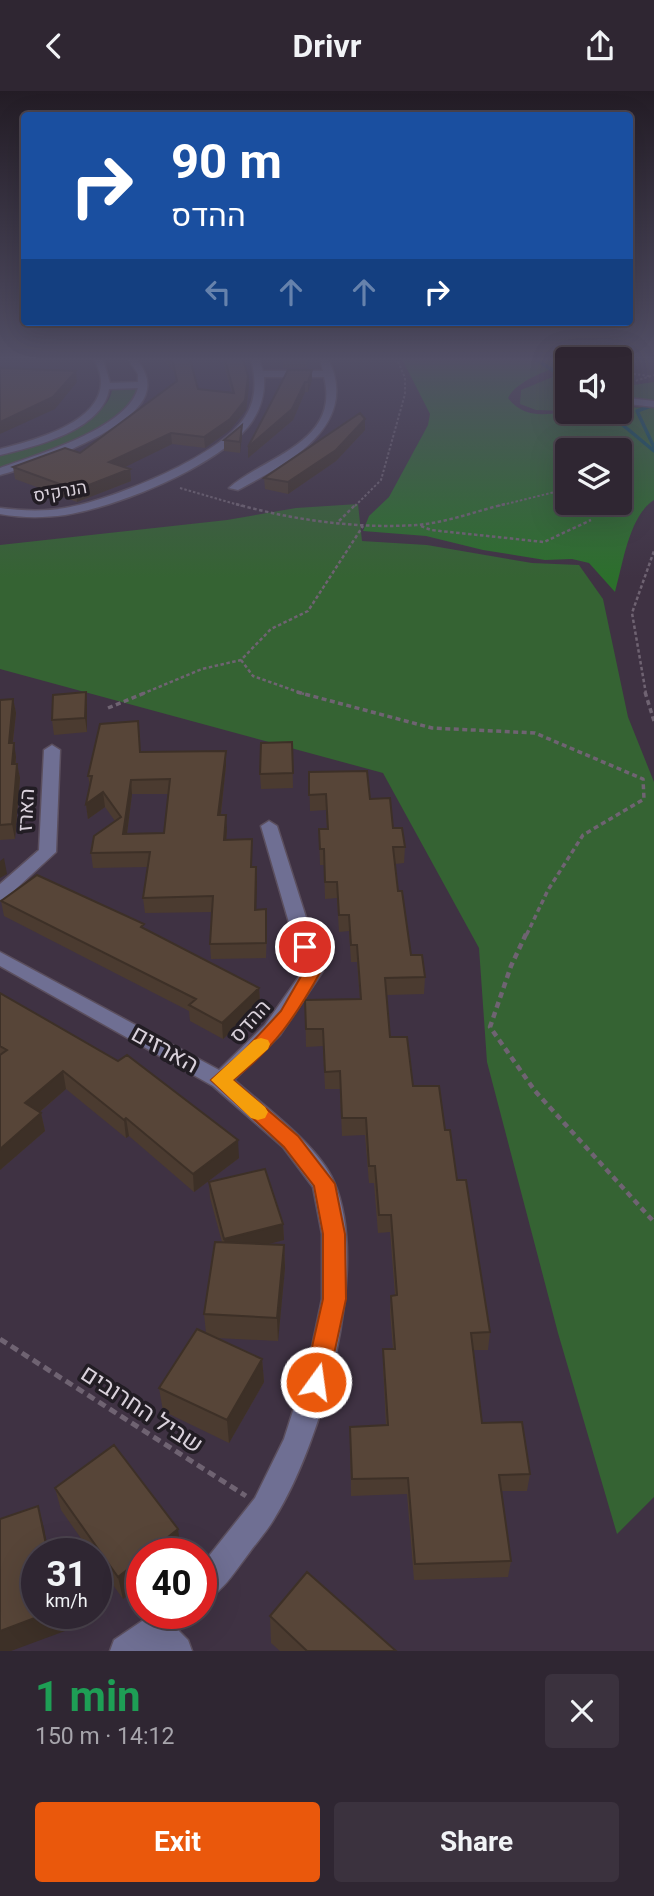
<!DOCTYPE html>
<html lang="en">
<head>
<meta charset="utf-8">
<style>
  :root { --surface:#2f2632; --page:#3b323e; --text:#f1f3f6; --muted:#a7a5ac; --line:#4a434d; --accent:#ea580c }
  body { margin:0; font-family:Roboto,Heebo,sans-serif; background:var(--page); color:var(--text); height:100vh; display:flex; flex-direction:column; font-size:26px; white-space:nowrap }
  * { box-sizing:border-box; margin:0 }
  p { font-size:23px; color:var(--muted) }
  .icon { flex:none; width:38px; height:38px; fill:none; stroke:currentColor; stroke-width:2; stroke-linecap:round; stroke-linejoin:round }
  .map { position:relative; height:1560px; overflow:hidden }
  .sheet { display:flex; flex-direction:column; background:var(--surface); flex:1 }
  .sheet>* { flex:none }
  .banner { position:absolute; left:21px; top:21px; width:612px; height:214px; border-radius:7px; box-shadow:0 7px 28px #0002,0 0 0 2px var(--line); background:#1a4fa0; color:#fff; overflow:hidden }
  .tools { position:absolute; left:555px; top:256px; display:grid; gap:14px }
  .tools a { display:grid; place-items:center; width:77px; height:77px; border-radius:7px; background:var(--surface); box-shadow:0 7px 28px #0002,0 0 0 2px var(--line); font-size:35px }
  .speed { position:absolute; left:21px; top:1447px; display:flex; gap:14px; font-size:35px; font-weight:700; text-align:center }
  .speed>* { display:grid; place-content:center; width:91px; height:91px; border-radius:50%; background:var(--surface); box-shadow:0 7px 28px #0002,0 0 0 2px var(--line); line-height:1 }
  .speed small { font-size:18px; font-weight:400 }
  .speed .limit { border:10px solid #d22; background:#fff; color:#111 }
  .pin { position:absolute; display:grid; place-items:center; width:60px; height:60px; color:#fff; margin:-30px; border:4px solid #fff; border-radius:50%; box-shadow:0 2px 7px #0007 }
  .me { position:absolute; width:77px; margin:-38px; rotate:14deg; stroke-linejoin:round; filter:drop-shadow(0 0 5px #0008) }
  .turn { display:flex; align-items:center; gap:24px; height:147px; padding:0 35px; font-size:32px }
  .turn .icon { width:91px; height:91px; stroke-width:2.5 }
  .turn b { display:block; font-size:49px; line-height:60px }
  .lanes { display:flex; align-items:center; height:66px; padding:0 35px; background:#0003; justify-content:center; gap:35px; direction:ltr }
  .lanes .off { opacity:.35 }
  .round { display:grid; place-items:center; flex:none; width:74px; height:74px; border-radius:7px; background:var(--page) }
  .headline { display:flex; align-items:center; justify-content:space-between; height:119px; padding:0 35px }
  h1 { font-size:42px; font-weight:700; line-height:52px; color:#1e9e55 }
  .cta { display:flex; gap:14px; margin-top:auto; padding:14px 35px }
  .cta a { flex:1; height:80px; border-radius:7px; background:var(--accent); color:#fff; font-size:28px; font-weight:700; line-height:80px; text-align:center }
  .cta a+a { background:var(--page); color:var(--text) }
  header { display:flex; justify-content:space-between; align-items:center; height:91px; padding:0 35px; background:var(--surface); font-size:32px; font-weight:700 }
  .map>svg:first-child { display:block }
  .green { fill:#356333 }
  .forest { fill:#2c6f2c; fill-rule:evenodd }
  .lines { fill:none; stroke-linecap:round; stroke-linejoin:round }
  .stream { stroke:#005561; stroke-width:3.5 }
  .minor-casing { stroke:#5b4f5e; stroke-width:3 }
  .path-far4 { stroke:#6f6372; stroke-width:2; stroke-dasharray:2.5 2; stroke-linecap:butt }
  .path-far3 { stroke:#6f6372; stroke-width:2.5; stroke-dasharray:3.5 2.5; stroke-linecap:butt }
  .path-far2 { stroke:#6f6372; stroke-width:3.5; stroke-dasharray:5 3.5; stroke-linecap:butt }
  .path-far1 { stroke:#6f6372; stroke-width:4.5; stroke-dasharray:6 4.5; stroke-linecap:butt }
  .path { stroke:#6f6372; stroke-width:5; stroke-dasharray:8 5; stroke-linecap:butt }
  .minor { fill:#6f6f93; fill-rule:evenodd }
  .wall { fill:#4b3b30; fill-rule:evenodd }
  .shaded-wall { fill:#3d3027 }
  .building { fill:#574538; stroke:#3d3027; stroke-width:2; fill-rule:evenodd }
  .route { fill:#ea580c; stroke:#983908; stroke-width:2 }
  .slow { fill:#f59e0b }
  .labels { text-anchor:middle; dominant-baseline:central; stroke-width:7; stroke-linejoin:round; paint-order:stroke }
  .far-street-label { font-size:18px; fill:#d9d1db; stroke:#221d24 }
  .street-label { font-size:21px; fill:#d9d1db; stroke:#221d24 }
  .near-street-label { font-size:24px; fill:#d9d1db; stroke:#221d24 }
</style>
</head>
<body>
<header><svg class="icon" aria-label="back" viewBox="0 0 24 24"><path d="M15 5l-7 7 7 7"/></svg>Drivr<svg class="icon" aria-label="share" viewBox="0 0 24 24"><path d="M12 15V3M7 8l5-5 5 5M5 13v7h14v-7"/></svg></header>
<div class="map">
<svg width="654" height="1560" viewBox="0 0 654 1560">
  <rect width="100%" height="100%" fill="#3f3243"/>
  <!-- green -->
  <path class="green" d="M567,280V320L536,319L520,313L521,299Z
    M654,291V312L620,311V296Z
    M140,298C114,341 44,360 0,380V364C29,357 108,332 112,299Z
    M358,413L362,450L427,454L532,472L579,474L603,508L628,626L654,691V1406L617,1443L558,1242L487,971L479,857L383,682L0,578V454L227,429L296,417Z"/>
  <!-- forest -->
  <path class="forest" d="M402,268H564L565,271C547,281 517,289 508,307C527,332 554,321 580,320C593,320 606,320 620,320V316L654,317V409C629,425 623,473 615,501L589,472L572,468L545,469L483,459L426,445L363,440L369,425L389,406L428,334L430,323ZM567,359H620V411H567Z"/>
  <g class="lines">
    <!-- stream -->
    <path class="stream" d="M536,268L567,289
      M654,314L637,320L654,356
      M606,320L654,360"/>
    <!-- minor casing -->
    <g class="minor-casing">
      <path id="minor" d="M95,268H103L110,292L138,291V283L128,268H137C143,278 149,286 147,298C142,337 34,375 0,384V377C36,364 127,338 138,297L109,298C103,339 34,356 0,364V358C32,350 103,332 101,289C101,283 97,275 95,268Z
        M251,268H259L263,280H323L320,268H328C330,273 333,279 334,283C350,342 280,376 238,399L229,397C263,366 341,352 324,286H264C265,304 260,321 248,336C211,378 119,415 65,424C43,427 22,427 0,423V417C23,420 47,421 70,416C116,407 220,365 245,326C257,308 256,288 251,268Z
        M620,306L654,310V316L620,312Z
        M52,654L60,659L56,761L6,807L0,809V793L39,759L44,659Z
        M269,730L277,735L323,880L280,944L234,989C264,1015 319,1055 334,1091C371,1175 322,1353 274,1428C267,1440 257,1451 249,1462C235,1480 223,1502 201,1511V1475L255,1407L284,1348L309,1270L322,1208V1143L313,1096L283,1056L213,995L0,875V861L219,979L265,934L303,880L261,735Z
        M154,1522H190L179,1540L188,1549L192,1560H110L114,1549Z"/>
    </g>
    <!-- path-far4 -->
    <path class="path-far4" d="M620,281L649,285
      M623,294L654,284
      M180,397L242,415
      M355,415L381,389L405,303V287L397,268
      M498,415L567,398"/>
    <!-- path-far3 -->
    <path class="path-far3" d="M236,413C293,429 357,438 416,434C445,432 477,420 505,413
      M339,430L356,413
      M421,435L431,439L544,451L591,429
      M241,569L253,585L304,603
      M142,603L202,578L241,569L271,538L308,520L363,435
      M646,603L632,522L654,460"/>
    <!-- path-far2 -->
    <path class="path-far2" d="M297,601L432,637L535,642L643,688L644,708L583,744L548,799L526,845
      M645,601L654,630
      M108,617L147,601"/>
    <!-- path-far1 -->
    <path class="path-far1" d="M526,843L511,875L490,936L535,1000L654,1131"/>
    <!-- path -->
    <path class="path" d="M0,1248L246,1405"/>
    <!-- minor -->
    <use href="#minor" class="minor"/>
  </g>
  <!-- wall -->
  <path class="wall" d="M162,268H190L198,298L232,302L222,268H243L248,285L249,295L246,319L230,339L205,357L172,353L124,376L130,378L131,390L77,411L15,388L13,376L80,362L176,291L174,281Z
    M283,268H308L307,277H283Z
    M350,268H372V269L351,270Z
    M288,279L312,289L308,301H305L293,329L248,367V356Z
    M365,328V339L336,370L288,403L265,398L264,387Z
    M242,345L240,362L224,360V349Z
    M86,601L87,615V641L54,644L52,629Z
    M13,608L16,622L13,652L16,666V673H17L20,687L15,748L0,749V609Z
    M138,630L140,661L226,674L221,724L227,739L226,749L252,748V776H256V819L267,834L266,867L211,868L210,853L212,821L145,822L143,807L148,776L93,777L91,762L115,730L105,716L88,728L86,713L90,695L88,685ZM132,703H168L164,742L127,743Z
    M292,651L293,697L261,698L260,683Z
    M309,681L370,708L393,737L405,756L404,772L395,773L398,800L411,864L425,886L424,903L386,904L390,946L413,995L445,1039L457,1089L490,1241L488,1259H473L482,1332L530,1383L527,1400H502L511,1470L508,1486L414,1489L407,1403L351,1405L350,1336L386,1335L383,1276V1258H393L390,1222L391,1205L395,1204L390,1141L378,1142L374,1092H369L365,1044L342,1045L340,998H325L323,955L306,956L305,909L360,908L357,871H351L349,840L339,841L337,807L325,808L324,774H320L319,738H327L326,719L310,720Z
    M1,810L145,838L259,897L260,913L223,948L190,930L189,920L4,825Z
    M0,902L239,1067L194,1101L129,1045L126,1047L66,998L40,1021L41,1022L45,1040L0,1079Z
    M209,1091L283,1133L284,1149L268,1153L284,1154L285,1177L278,1250L216,1247L262,1268L264,1291L229,1352L163,1320L159,1297L206,1242L204,1223L222,1151L210,1107Z
    M55,1397L181,1460L123,1508L96,1470V1463H92L61,1419Z
    M270,1525L396,1560H280L271,1552Z"/>
  <!-- shaded-wall -->
  <path class="shaded-wall" d="M312,279V289L308,301V291Z
    M76,280L77,291L55,318L0,343V331Z
    M248,285L249,295L246,319L230,339L205,357L204,346Z
    M305,291V301L293,329L248,367V356Z
    M365,328V339L336,370L288,403V391Z
    M242,334V345L240,362V351Z
    M171,342L172,353L111,383L109,371Z
    M130,378L131,390L77,411L76,399Z
    M86,601L87,615V641L85,627Z
    M13,608L16,622L11,666L9,652Z
    M14,652L16,666L14,688L12,673Z
    M226,660V674L219,739L218,724Z
    M17,673L20,687L15,748L12,733Z
    M131,689L132,703L125,758L123,743Z
    M103,701L105,716L88,728L86,713Z
    M226,724L227,739L225,764L224,749Z
    M4,767L7,783L0,787V770Z
    M256,776L257,791L256,834L255,819Z
    M259,897L260,913L223,948L222,932Z
    M63,980L66,998L29,1030L25,1012Z
    M41,1022L45,1040L0,1079V1058Z
    M126,1027L129,1045L126,1047L124,1029Z
    M238,1049L239,1067L194,1101L193,1083Z
    M283,1133L284,1149L226,1164L224,1148Z
    M284,1154L285,1177L278,1250L277,1227Z
    M262,1268L264,1291L229,1352L227,1329Z
    M38,1415L44,1437L49,1463H48Z
    M178,1438L181,1460L177,1463H147Z
    M142,1467V1492L123,1508L118,1486Z
    M48,1522H61L65,1540L11,1560H0V1540Z"/>
  <!-- building -->
  <path class="building" d="M170,268H190L198,298L234,302L225,268H243L248,285L245,309L230,328L204,346L171,342L109,371L130,378L76,399L13,376L65,357L80,362L177,290L173,271Z
    M0,277L76,280L53,306L0,331Z
    M288,279H312L308,291H305L292,318L248,356Z
    M360,322L365,328L336,359L288,391L264,387Z
    M242,334L240,351L224,349Z
    M86,601L85,627L52,629L53,604Z
    M13,608L9,652H14L12,673H17L12,733L0,734V609Z
    M138,630L140,661L226,660L218,724H226L224,749L252,748L251,776H256L255,819L266,818V852L210,853L213,805L143,807L150,761L91,762L94,745L121,726L103,701L86,713L92,685H88L100,633ZM170,688L164,742L123,743L131,689Z
    M292,651L293,682L260,683L261,652Z
    M367,680L370,708L390,707L393,737H402L405,756H393L398,800H402L411,864H422L425,886L385,887L390,946H407L413,995H439L445,1039H450L457,1089H466L490,1241L471,1242L482,1332L522,1331L530,1383L499,1384L511,1470L415,1473L408,1387L352,1388L350,1336L388,1334L383,1258H395L391,1205L397,1204L391,1124H379L375,1075H369L366,1027H342L340,980L325,981L323,938H306L305,909L361,908L357,854H351L349,824H339L337,791H325L324,758H320L319,738H328L326,703L309,704V681Z
    M37,784L144,833L141,836L259,897L222,932L189,914L196,908L1,810Z
    M0,902L118,970L127,964L238,1049L193,1083L126,1027L124,1029L63,980L25,1012L41,1022L0,1058V964L7,959L0,955Z
    M265,1078L283,1133L224,1148L209,1091Z
    M215,1151L284,1154L277,1227L204,1223Z
    M197,1238L262,1268L227,1329L159,1297Z
    M114,1354L178,1438L147,1463H142V1467L118,1486L55,1397Z
    M38,1415L48,1463H37V1522H48L0,1540V1428Z
    M307,1481L396,1560H307L270,1525Z"/>
  <!-- sky -->
  <linearGradient id="sky" x2="0" y2="1"><stop stop-color="#231c25"/><stop offset="0.55" stop-color="#524f66"/><stop offset="1" stop-color="#524f66" stop-opacity="0"/></linearGradient>
  <rect width="654" height="487" fill="url(#sky)"/>
  <!-- route -->
  <path class="route" d="M305,850L314,856L321,880C296,925 275,956 233,989L298,1045L335,1093L345,1143L346,1208L328,1291L324,1298L316,1302L307,1298L304,1291L323,1208V1143L314,1095L284,1056L211,989L243,961L281,920L304,880L297,856Z"/>
  <!-- slow -->
  <path class="slow" d="M261,947L268,949L270,953L268,958L233,989L265,1016L268,1021L265,1027L258,1029L251,1027L211,989L254,949Z"/>
  <g class="labels">
    <!-- far-street labels -->
    <g class="far-street-label">
      <text transform="translate(60 400) rotate(-10)">הנרקיס</text>
    </g>
    <!-- street labels -->
    <g class="street-label">
      <text transform="translate(26 719) rotate(-87)">הארז</text>
      <text transform="translate(250 930) rotate(-48)">ההדס</text>
    </g>
    <!-- near-street labels -->
    <g class="near-street-label">
      <text transform="translate(165 958) rotate(29)">הארזים</text>
      <text transform="translate(142 1318) rotate(33)">שביל החרובים</text>
    </g>
  </g>
</svg>
<div class="tools">
<a><svg class="icon" aria-label="sound" viewBox="0 0 24 24"><path d="M4 9h4l5-4v14l-5-4H4zM17 9q2 3 0 6"/></svg></a>
<a><svg class="icon" aria-label="layers" viewBox="0 0 24 24"><path d="M12 4l9 5-9 5-9-5zM3 14l9 5 9-5"/></svg></a>
</div>
<div class="speed"><div>31<small>km/h</small></div><div class="limit">40</div></div>
<div class="pin" style="left:305px;top:856px;background:#d93025"><svg class="icon" aria-label="arrive" viewBox="0 0 24 24"><path d="M6 21V4h12l-3 4 3 4H6"/></svg></div>
<svg class="me" style="left:316px;top:1291px" viewBox="-20 -20 40 40"><circle r="17" fill="#ea580c" stroke="#fff" stroke-width="3"/><path d="M0-11L8 9 0 5-8 9z" fill="#fff"/></svg>
<div class="banner">
<div class="turn"><svg class="icon" aria-label="right" viewBox="0 0 24 24"><path d="M7 20v-9h11M14 6l5 5-5 5"/></svg><div><b>90 m</b>ההדס</div></div>
<div class="lanes"><svg class="icon off" aria-label="left" viewBox="0 0 24 24"><path d="M17 20v-9H6M10 6l-5 5 5 5"/></svg><svg class="icon off" aria-label="ahead" viewBox="0 0 24 24"><path d="M12 20V5M6 11l6-6 6 6"/></svg><svg class="icon off" aria-label="ahead" viewBox="0 0 24 24"><path d="M12 20V5M6 11l6-6 6 6"/></svg><svg class="icon" aria-label="right" viewBox="0 0 24 24"><path d="M7 20v-9h11M14 6l5 5-5 5"/></svg></div>
</div>
</div>
<section class="sheet">
<div class="headline"><div><h1>1 min</h1><p>150 m · 14:12</p></div><a class="round"><svg class="icon" aria-label="close" viewBox="0 0 24 24"><path d="M6 6l12 12M18 6L6 18"/></svg></a></div>
<div class="cta"><a>Exit</a><a>Share</a></div>
</section>
</body>
</html>
